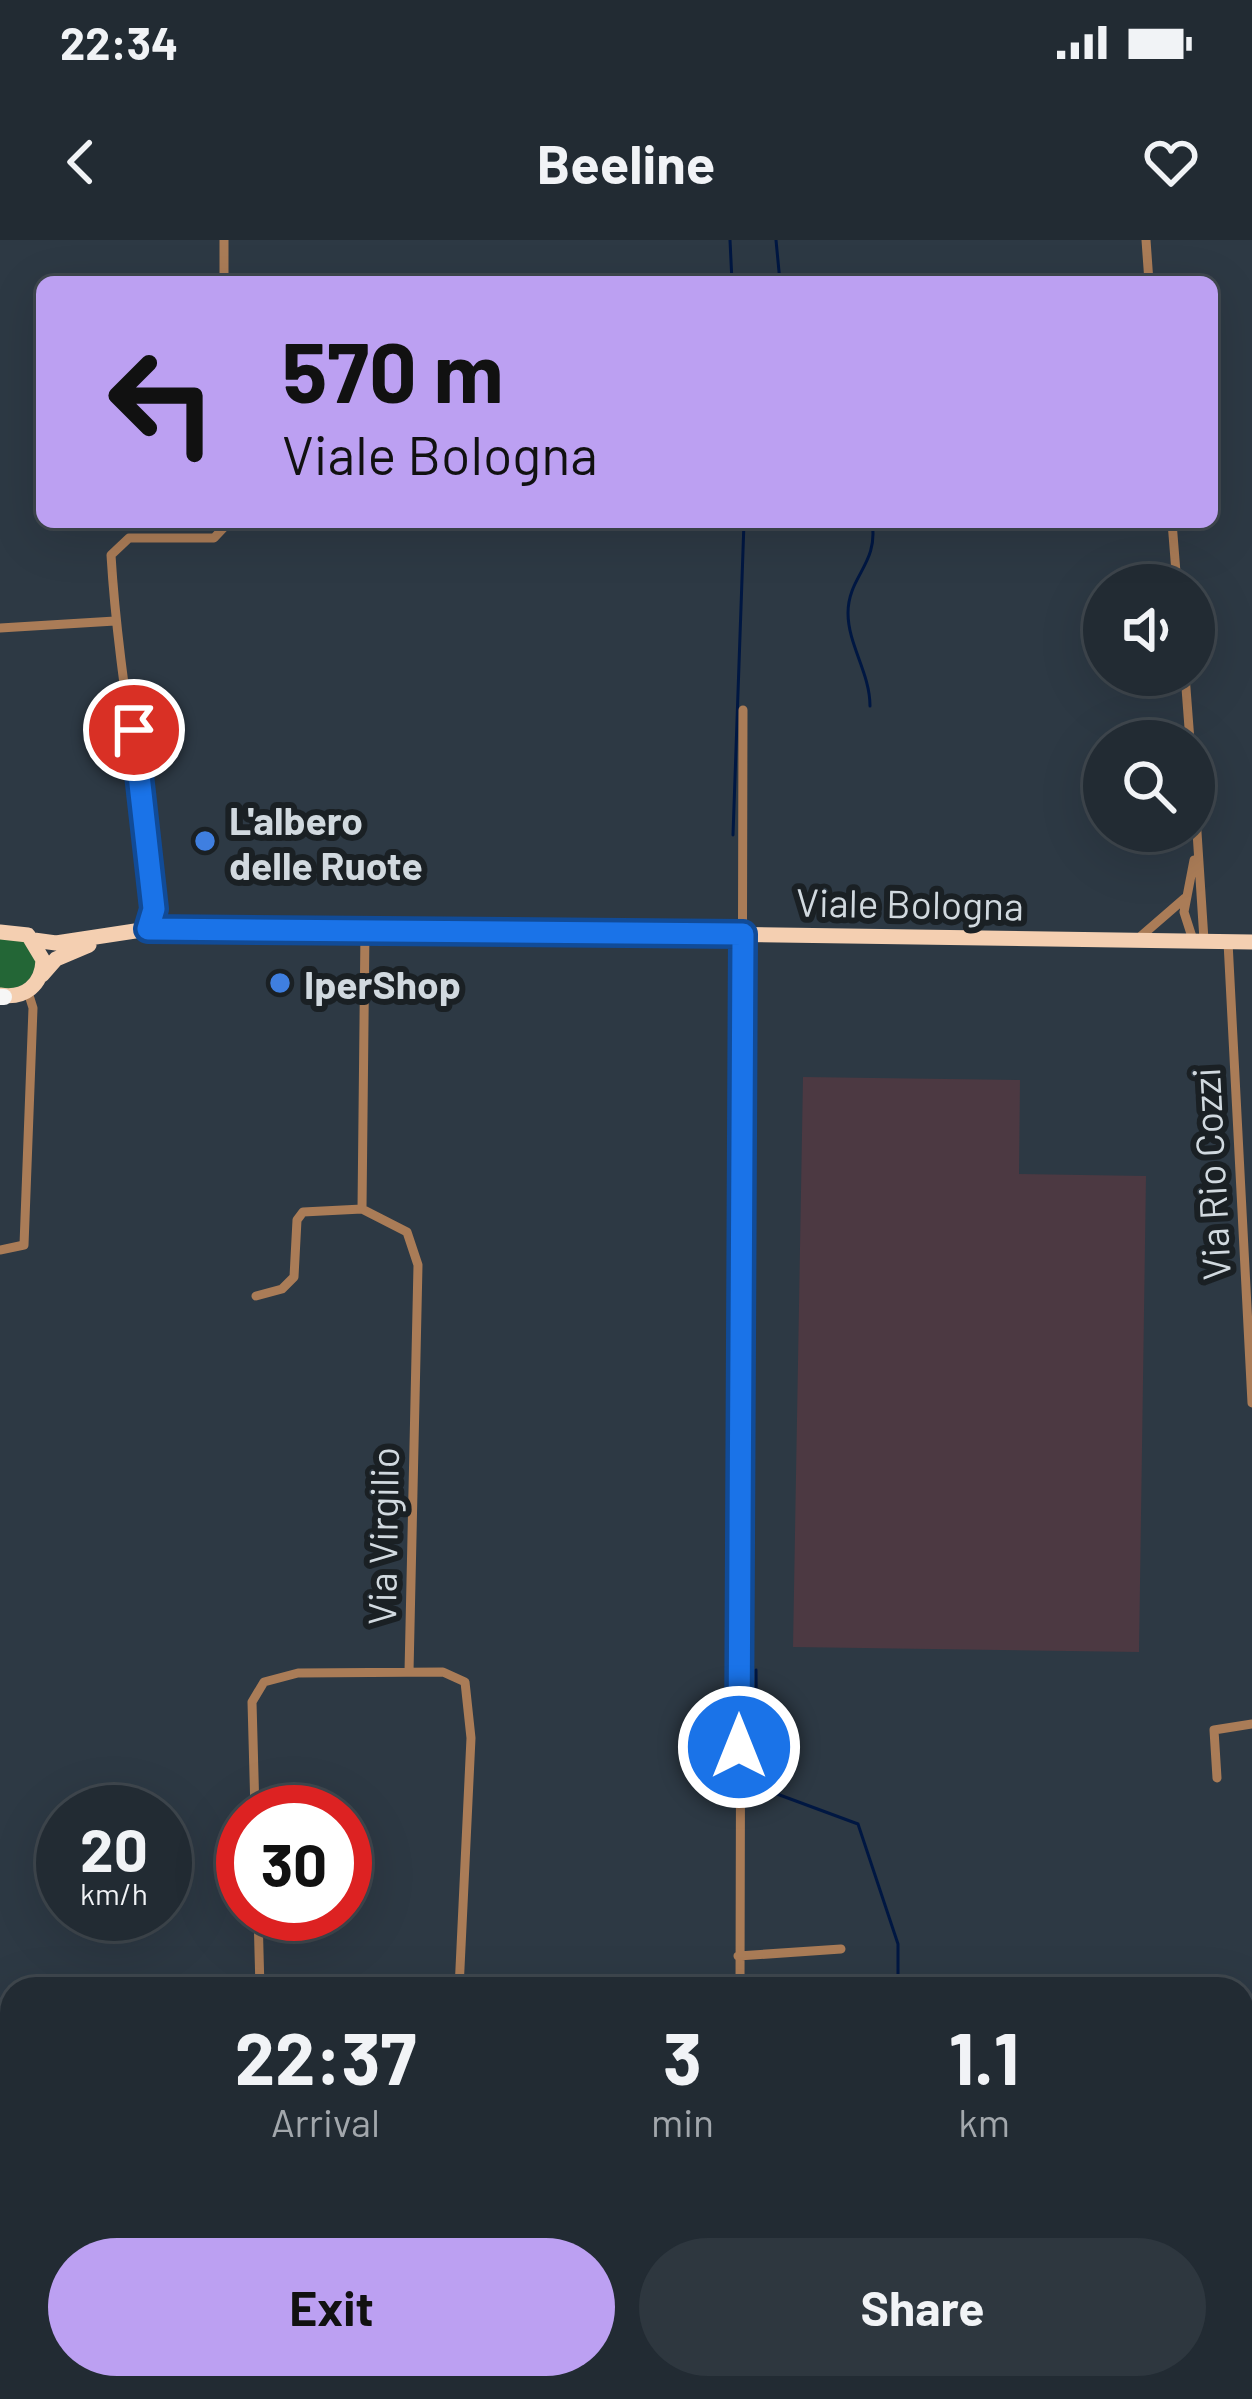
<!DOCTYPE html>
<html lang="en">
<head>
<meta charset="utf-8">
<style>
  :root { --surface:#222b33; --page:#2e373f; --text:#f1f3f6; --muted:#a2a7ac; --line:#3f474e; --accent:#bca0f2 }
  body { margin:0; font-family:Barlow,sans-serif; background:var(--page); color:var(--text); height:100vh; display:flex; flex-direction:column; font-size:45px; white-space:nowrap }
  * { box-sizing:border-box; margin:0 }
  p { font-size:39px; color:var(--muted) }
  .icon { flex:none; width:66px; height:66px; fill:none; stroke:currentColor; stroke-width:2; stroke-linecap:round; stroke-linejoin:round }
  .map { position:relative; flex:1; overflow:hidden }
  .side { position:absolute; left:0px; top:1737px; width:1254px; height:423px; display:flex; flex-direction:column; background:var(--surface); border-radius:36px 36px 0 0; box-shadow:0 12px 48px #0002,0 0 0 3px var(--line) }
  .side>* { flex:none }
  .hud { position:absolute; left:36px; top:36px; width:1182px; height:252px; border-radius:18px; box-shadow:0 12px 48px #0002,0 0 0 3px var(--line); background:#bca0f2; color:#111; overflow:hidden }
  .buttons { position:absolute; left:1083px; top:324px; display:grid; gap:24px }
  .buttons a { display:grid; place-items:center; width:132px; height:132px; border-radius:50%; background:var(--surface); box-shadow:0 12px 48px #0002,0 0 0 3px var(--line); font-size:60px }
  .speed { position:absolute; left:36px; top:1545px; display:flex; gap:24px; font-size:60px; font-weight:700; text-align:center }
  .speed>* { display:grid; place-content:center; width:156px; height:156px; border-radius:50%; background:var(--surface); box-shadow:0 12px 48px #0002,0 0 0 3px var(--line); line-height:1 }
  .speed small { font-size:30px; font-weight:400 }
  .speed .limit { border:18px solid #d22; background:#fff; color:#111 }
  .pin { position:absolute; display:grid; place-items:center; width:102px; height:102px; color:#fff; margin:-51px; border:6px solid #fff; border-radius:50%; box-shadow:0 3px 12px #0007 }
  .me { position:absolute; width:132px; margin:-66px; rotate:0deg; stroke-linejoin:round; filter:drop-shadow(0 0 9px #0008) }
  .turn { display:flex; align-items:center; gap:42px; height:252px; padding:0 48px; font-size:54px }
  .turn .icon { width:156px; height:156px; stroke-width:2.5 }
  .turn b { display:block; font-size:84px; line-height:102px }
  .eta { display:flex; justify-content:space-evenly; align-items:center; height:204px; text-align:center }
  .eta b { font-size:72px; font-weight:700; line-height:84px }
  .cta { display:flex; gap:24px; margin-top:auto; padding:24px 48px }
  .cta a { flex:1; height:138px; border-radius:72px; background:var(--accent); color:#111; font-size:48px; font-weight:700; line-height:138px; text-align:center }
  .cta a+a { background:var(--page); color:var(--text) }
  .status { display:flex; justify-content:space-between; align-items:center; height:84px; padding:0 60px; background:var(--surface); direction:ltr }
  .status svg { height:33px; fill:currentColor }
  header { display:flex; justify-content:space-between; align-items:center; height:156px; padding:0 48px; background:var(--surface); font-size:54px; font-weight:700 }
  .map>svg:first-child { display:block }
  .industrial { fill:#4c3942 }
  .green { fill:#236636 }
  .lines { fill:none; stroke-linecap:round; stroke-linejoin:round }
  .stream { stroke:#001742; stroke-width:3 }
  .street { stroke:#aa7c57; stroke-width:9 }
  .primary { stroke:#f4cfb1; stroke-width:15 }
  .highway { stroke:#f6f6f6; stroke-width:16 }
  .rail-casing { stroke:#aab3ba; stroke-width:8 }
  .rail { stroke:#1a2024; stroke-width:3; stroke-dasharray:9; stroke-linecap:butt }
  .route-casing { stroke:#114b97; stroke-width:30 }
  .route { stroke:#1a73e8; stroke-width:21 }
  .shop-dot { fill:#3f7fe0; stroke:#1a2024; stroke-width:4.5 }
  .labels { text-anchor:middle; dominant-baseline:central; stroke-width:12; stroke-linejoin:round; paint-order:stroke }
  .poi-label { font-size:39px; font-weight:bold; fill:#d1d9df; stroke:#1a2024; text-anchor:start }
  .street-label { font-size:39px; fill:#d1d9df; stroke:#1a2024 }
</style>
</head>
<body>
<div class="status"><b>22:34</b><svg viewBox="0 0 49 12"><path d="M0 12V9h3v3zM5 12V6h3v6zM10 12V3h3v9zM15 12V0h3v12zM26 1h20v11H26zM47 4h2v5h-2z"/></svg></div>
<header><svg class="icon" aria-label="back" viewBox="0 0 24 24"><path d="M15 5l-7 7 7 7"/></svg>Beeline<svg class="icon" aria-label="heart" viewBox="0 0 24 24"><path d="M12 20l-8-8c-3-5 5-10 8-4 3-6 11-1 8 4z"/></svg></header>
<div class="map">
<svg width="1252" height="2159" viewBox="0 0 1252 2159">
  <rect width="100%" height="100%" fill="#2d3944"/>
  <!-- industrial -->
  <path class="industrial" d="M803,837L1020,840L1019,934L1146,936L1139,1412L793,1407Z"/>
  <!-- green -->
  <path class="green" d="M0,699H22L37,721C31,743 23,749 0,749Z"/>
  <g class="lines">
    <!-- stream -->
    <path class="stream" d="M730,0L732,42
      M776,0L780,42
      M870,466C870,433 848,405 848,373C848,336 879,324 872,282
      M733,595L744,282
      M756,1430L757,1534L777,1554L858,1584L898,1704V1749
      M1127,2148L1143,2159"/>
    <!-- street -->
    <path class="street" d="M1146,0L1149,42
      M224,42V0
      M1172,282L1177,345
      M0,388L115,381
      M1185,435L1190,501
      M1194,546L1204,700
      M148,689L154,669C142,551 118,433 111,315L129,298H214L229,282
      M365,689L362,969L407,992L418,1025L409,1432
      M1140,697L1185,658
      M1193,700L1184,672L1194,620
      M1228,702L1252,1163
      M0,1010L24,1005L33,768L28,752
      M256,1056L282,1049L294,1037L297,980L303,972L362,969
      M1217,1538L1214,1490L1252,1484
      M255,1572L252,1462L264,1442L298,1433L443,1432L465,1442L471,1498L459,1749
      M258,1674L260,1749
      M738,1716L841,1709
      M740,1749L743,470
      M0,1764H12
      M0,1920L12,1919
      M749,2148L750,2159"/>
    <!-- primary -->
    <path class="primary" d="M0,692L28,695L43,720C42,745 25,759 0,755
      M34,700L56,703L168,686L1252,702
      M42,735L56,719L89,705"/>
    <!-- highway -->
    <path class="highway" d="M0,757H4"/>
    <!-- rail casing -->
    <g class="rail-casing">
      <path id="rail" d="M0,1791H12
        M1242,1798L1252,1799"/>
    </g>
    <!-- rail -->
    <use href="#rail" class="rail"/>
  </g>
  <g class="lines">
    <!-- route casing -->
    <g class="route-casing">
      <path id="route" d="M134,490L154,669L148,689L743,694L739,1507"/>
    </g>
    <!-- route -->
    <use href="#route" class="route"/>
  </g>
  <!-- markers -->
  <g class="shop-dot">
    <circle cx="205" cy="601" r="12"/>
    <circle cx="280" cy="743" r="12"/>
  </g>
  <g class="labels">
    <!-- poi labels -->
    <g class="poi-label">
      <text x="229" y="579">L'albero<tspan x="229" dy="45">delle Ruote</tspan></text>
      <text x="304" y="743">IperShop</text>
    </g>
    <!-- street labels -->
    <g class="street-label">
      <text transform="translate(910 663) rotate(1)">Viale Bologna</text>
      <text transform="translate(1210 934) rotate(-93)">Via Rio Cozzi</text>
      <text transform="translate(382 1296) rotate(-89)">Via Virgilio</text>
    </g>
  </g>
</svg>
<div class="buttons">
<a><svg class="icon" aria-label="sound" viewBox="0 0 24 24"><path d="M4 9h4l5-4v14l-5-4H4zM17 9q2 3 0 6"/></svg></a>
<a><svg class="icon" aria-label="search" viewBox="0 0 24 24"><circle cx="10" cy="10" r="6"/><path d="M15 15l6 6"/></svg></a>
</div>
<div class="speed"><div>20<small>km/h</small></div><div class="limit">30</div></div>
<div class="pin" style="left:134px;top:490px;background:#d93025"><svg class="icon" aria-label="arrive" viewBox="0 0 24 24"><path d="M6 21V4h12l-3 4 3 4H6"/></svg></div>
<svg class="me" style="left:739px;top:1507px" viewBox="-20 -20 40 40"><circle r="17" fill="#1a73e8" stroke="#fff" stroke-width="3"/><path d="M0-11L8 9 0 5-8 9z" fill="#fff"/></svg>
<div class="hud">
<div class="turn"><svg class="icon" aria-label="left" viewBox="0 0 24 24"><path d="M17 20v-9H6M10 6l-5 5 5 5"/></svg><div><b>570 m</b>Viale Bologna</div></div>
</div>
<section class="side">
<div class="eta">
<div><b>22:37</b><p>Arrival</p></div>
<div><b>3</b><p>min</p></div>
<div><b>1.1</b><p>km</p></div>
</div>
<div class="cta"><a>Exit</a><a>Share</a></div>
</section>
</div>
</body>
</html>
